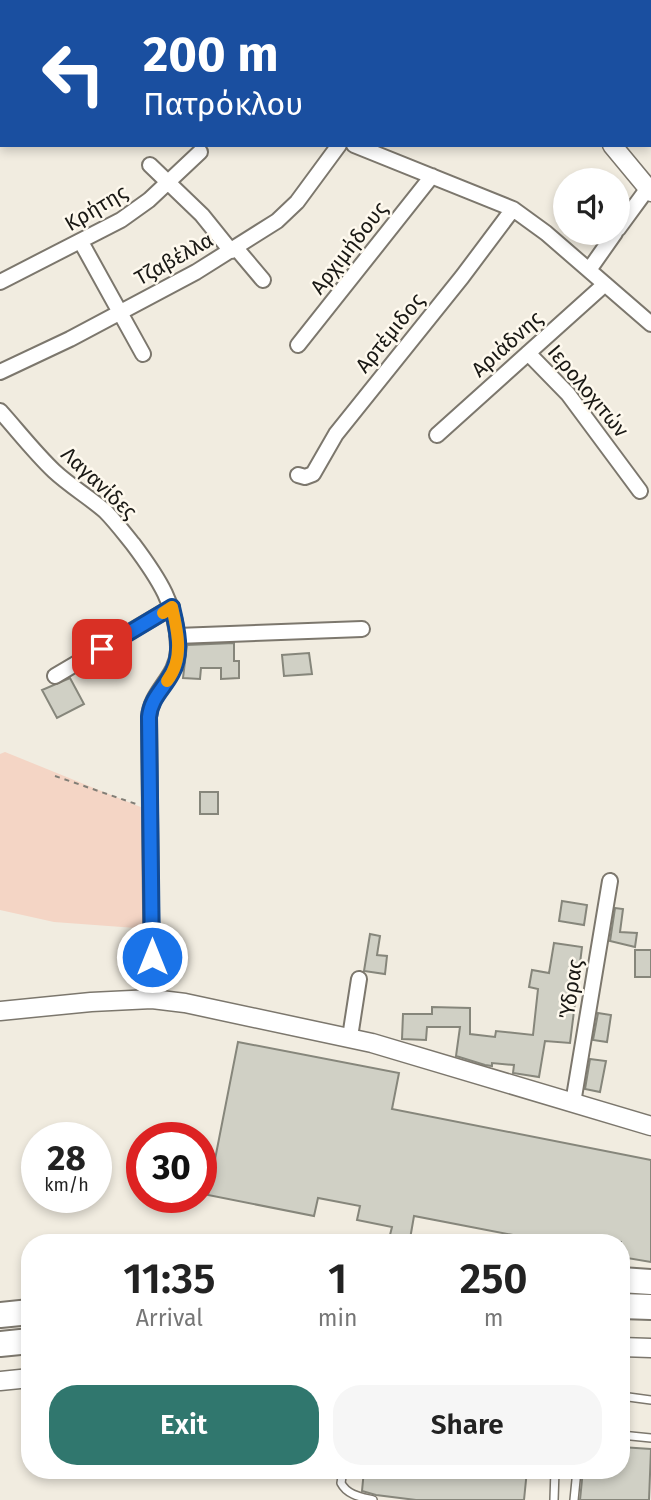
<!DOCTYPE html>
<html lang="en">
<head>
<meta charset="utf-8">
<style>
  :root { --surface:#fff; --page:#f6f6f6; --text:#222; --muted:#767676; --accent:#30776e }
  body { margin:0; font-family:"Fira Sans",sans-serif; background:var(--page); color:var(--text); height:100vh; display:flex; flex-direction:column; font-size:26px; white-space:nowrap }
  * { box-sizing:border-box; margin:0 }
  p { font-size:23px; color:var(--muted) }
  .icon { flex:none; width:38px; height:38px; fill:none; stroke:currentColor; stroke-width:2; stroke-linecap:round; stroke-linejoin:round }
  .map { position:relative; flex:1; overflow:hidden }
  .sheet { position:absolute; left:21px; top:1234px; width:609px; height:245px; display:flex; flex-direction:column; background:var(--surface); border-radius:28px; box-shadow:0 4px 10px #0003 }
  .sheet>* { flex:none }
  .banner { position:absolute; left:0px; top:0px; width:651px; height:147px; box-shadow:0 4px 10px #0003; background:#1a4fa0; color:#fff; overflow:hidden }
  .buttons { position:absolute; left:553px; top:168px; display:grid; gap:14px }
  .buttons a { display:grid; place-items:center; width:77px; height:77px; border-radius:50%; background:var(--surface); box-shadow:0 4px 10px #0003; font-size:35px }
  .speed { position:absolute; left:21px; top:1122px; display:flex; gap:14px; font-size:35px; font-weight:700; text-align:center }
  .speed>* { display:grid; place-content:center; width:91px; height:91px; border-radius:50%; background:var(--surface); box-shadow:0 4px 10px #0003; line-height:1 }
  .speed small { font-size:18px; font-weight:400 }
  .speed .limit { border:10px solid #d22; background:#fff; color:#111 }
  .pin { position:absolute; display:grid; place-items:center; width:60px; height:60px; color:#fff; margin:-30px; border-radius:14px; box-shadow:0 4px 10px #0006 }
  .me { position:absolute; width:77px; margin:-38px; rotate:0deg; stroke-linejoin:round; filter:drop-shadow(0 0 5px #0008) }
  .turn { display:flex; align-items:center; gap:24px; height:147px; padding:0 28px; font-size:32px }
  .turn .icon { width:91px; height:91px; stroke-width:2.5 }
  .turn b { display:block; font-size:49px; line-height:60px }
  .eta { display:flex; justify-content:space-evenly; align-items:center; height:119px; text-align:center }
  .eta b { font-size:42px; font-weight:600; line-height:49px }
  .primary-button { display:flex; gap:14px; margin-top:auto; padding:14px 28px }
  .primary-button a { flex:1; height:80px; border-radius:28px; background:var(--accent); color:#fff; font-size:28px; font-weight:600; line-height:80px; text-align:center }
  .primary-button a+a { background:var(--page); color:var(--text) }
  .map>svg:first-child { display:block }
  .green { fill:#f4d5c5 }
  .building { fill:#d0d0c5; stroke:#86867b; stroke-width:2 }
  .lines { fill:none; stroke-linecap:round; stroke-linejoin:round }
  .service-casing { stroke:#7c776d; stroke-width:10 }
  .minor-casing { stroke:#7c776d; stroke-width:18 }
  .tertiary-casing { stroke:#7c776d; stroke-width:21 }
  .motorway-casing { stroke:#7c776d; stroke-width:28 }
  .path { stroke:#817e76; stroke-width:2; stroke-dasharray:5 5; stroke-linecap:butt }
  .service { stroke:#fff; stroke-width:7 }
  .minor { stroke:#fff; stroke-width:14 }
  .tertiary { stroke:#fff; stroke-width:18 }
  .motorway { stroke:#fff; stroke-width:24 }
  .route-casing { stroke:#114b97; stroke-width:18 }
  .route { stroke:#1a73e8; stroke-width:12 }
  .slow { stroke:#f59e0b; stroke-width:12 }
  .labels { text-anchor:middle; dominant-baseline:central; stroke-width:5; stroke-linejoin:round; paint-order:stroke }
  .street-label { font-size:21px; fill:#191814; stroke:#fef9ee }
</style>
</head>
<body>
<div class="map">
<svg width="651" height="1500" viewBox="0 0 651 1500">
  <rect width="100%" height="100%" fill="#f1ece0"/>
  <!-- green -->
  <path class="green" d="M5,752L148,810L149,929L54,922L0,910V754Z"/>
  <!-- building -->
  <path class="building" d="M234,643V661H239V678L221,679V668H201L200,679L183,678L187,645Z
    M309,653L312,674L284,676L282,655Z
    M70,678L84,704L57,718L42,690Z
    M200,792H218V814H200Z
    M562,901L587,905L584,925L559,921Z
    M615,908L623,909L620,932L637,933L635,947L610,941Z
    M370,934L380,936L377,955L387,956L385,974L364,971Z
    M554,943L582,947L570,1043L545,1041L539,1077L513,1073L514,1065L492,1063V1066L485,1065L456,1056L460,1027H427L426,1040L402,1039L403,1014H432V1007L470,1008V1034L495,1037L496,1031L533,1035L538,989L529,987L532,970L549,973Z
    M635,950H651V977H635Z
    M598,1013L611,1015L607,1042L593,1040Z
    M238,1042L399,1073L392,1109L651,1160V1262L621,1257V1242H549L414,1216L410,1239L390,1235L392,1227L357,1220L360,1206L318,1198L314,1216L208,1195Z
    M590,1059L606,1061L600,1092L585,1089Z
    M621,1447L651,1449L649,1500H580L583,1470H621Z
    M364,1470H527L524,1500H416L376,1495L362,1491Z"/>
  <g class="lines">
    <!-- service casing -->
    <g class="service-casing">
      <path id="service" d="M621,1396L651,1400
        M621,1435L651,1438
        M343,1470L341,1483C347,1495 361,1497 373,1500
        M554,1500L555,1470
        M574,1500L577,1470"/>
    </g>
    <!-- minor casing -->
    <g class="minor-casing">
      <path id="minor" d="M421,0L423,2
        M587,0L589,2
        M354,145L513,209L546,233L651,324
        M150,165L202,215L231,251
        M618,229L648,188
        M81,242L143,354
        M236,248L263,280
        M589,270L615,233
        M0,282L121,220L149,200L200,152
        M298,345L432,176
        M528,353L568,394L640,491
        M0,372L70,339L196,272L277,221L297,202L339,145
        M0,411C18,431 35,453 54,471C70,486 89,497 105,511C115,521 124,533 133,544C157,576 179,608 178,650C177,678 151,690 149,717L152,999
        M437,435L605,284
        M298,475L305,477L313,474L336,434L462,277L513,209
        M177,636L362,629
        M55,676L172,607
        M350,1037L359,979
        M573,1103L610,881"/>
    </g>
    <!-- tertiary casing -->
    <g class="tertiary-casing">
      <path id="tertiary" d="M138,0L140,2
        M495,0L496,2
        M285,2L287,0
        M612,145L651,192
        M0,1011L91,1002L152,999L185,1003L372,1043L651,1126
        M621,1347L651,1348
        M0,1381L30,1378"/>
    </g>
    <!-- motorway casing -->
    <g class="motorway-casing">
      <path id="motorway" d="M621,1280L651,1282
        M621,1306L651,1307
        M0,1315L30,1312
        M0,1344L30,1341"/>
    </g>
    <!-- path -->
    <path class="path" d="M55,776L136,804"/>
    <!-- service -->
    <use href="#service" class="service"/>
    <!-- minor -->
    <use href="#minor" class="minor"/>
    <!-- tertiary -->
    <use href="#tertiary" class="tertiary"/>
    <!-- motorway -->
    <use href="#motorway" class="motorway"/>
  </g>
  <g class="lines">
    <!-- route casing -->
    <g class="route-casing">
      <path id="route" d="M102,649L172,607C177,628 183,654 172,673C163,690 151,698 149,717L152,957"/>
    </g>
    <!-- route -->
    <use href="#route" class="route"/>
    <!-- slow -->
    <path class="slow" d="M163,613L172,607C178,633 184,659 167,681"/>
  </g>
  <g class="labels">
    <!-- street labels -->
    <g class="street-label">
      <text transform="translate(96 208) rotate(-31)">Κρήτης</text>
      <text transform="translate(349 248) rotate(-52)">Αρχιμήδους</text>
      <text transform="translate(174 259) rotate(-29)">Τζαβέλλα</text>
      <text transform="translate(390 333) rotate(-51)">Αρτέμιδος</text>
      <text transform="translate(507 344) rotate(-42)">Αριάδνης</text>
      <text transform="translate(588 391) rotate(50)">Ιερολοχιτών</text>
      <text transform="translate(99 483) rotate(43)">Λαγανίδες</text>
      <text transform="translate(571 989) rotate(-81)">Ύδρας</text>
    </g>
  </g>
</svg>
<div class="buttons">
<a><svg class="icon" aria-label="sound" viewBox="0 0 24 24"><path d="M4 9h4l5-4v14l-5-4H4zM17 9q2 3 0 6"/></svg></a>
</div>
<div class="speed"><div>28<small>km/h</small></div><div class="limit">30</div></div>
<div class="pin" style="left:102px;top:649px;background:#d93025"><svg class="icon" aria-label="arrive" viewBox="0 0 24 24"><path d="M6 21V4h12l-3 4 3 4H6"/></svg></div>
<svg class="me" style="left:152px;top:957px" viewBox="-20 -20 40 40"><circle r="17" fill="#1a73e8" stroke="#fff" stroke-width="3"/><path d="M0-11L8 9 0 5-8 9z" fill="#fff"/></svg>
<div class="banner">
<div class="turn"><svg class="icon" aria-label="left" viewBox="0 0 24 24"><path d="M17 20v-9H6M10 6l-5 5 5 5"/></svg><div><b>200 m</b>Πατρόκλου</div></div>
</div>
<section class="sheet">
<div class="eta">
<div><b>11:35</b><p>Arrival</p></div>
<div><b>1</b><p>min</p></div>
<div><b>250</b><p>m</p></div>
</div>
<div class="primary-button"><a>Exit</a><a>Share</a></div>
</section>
</div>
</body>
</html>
